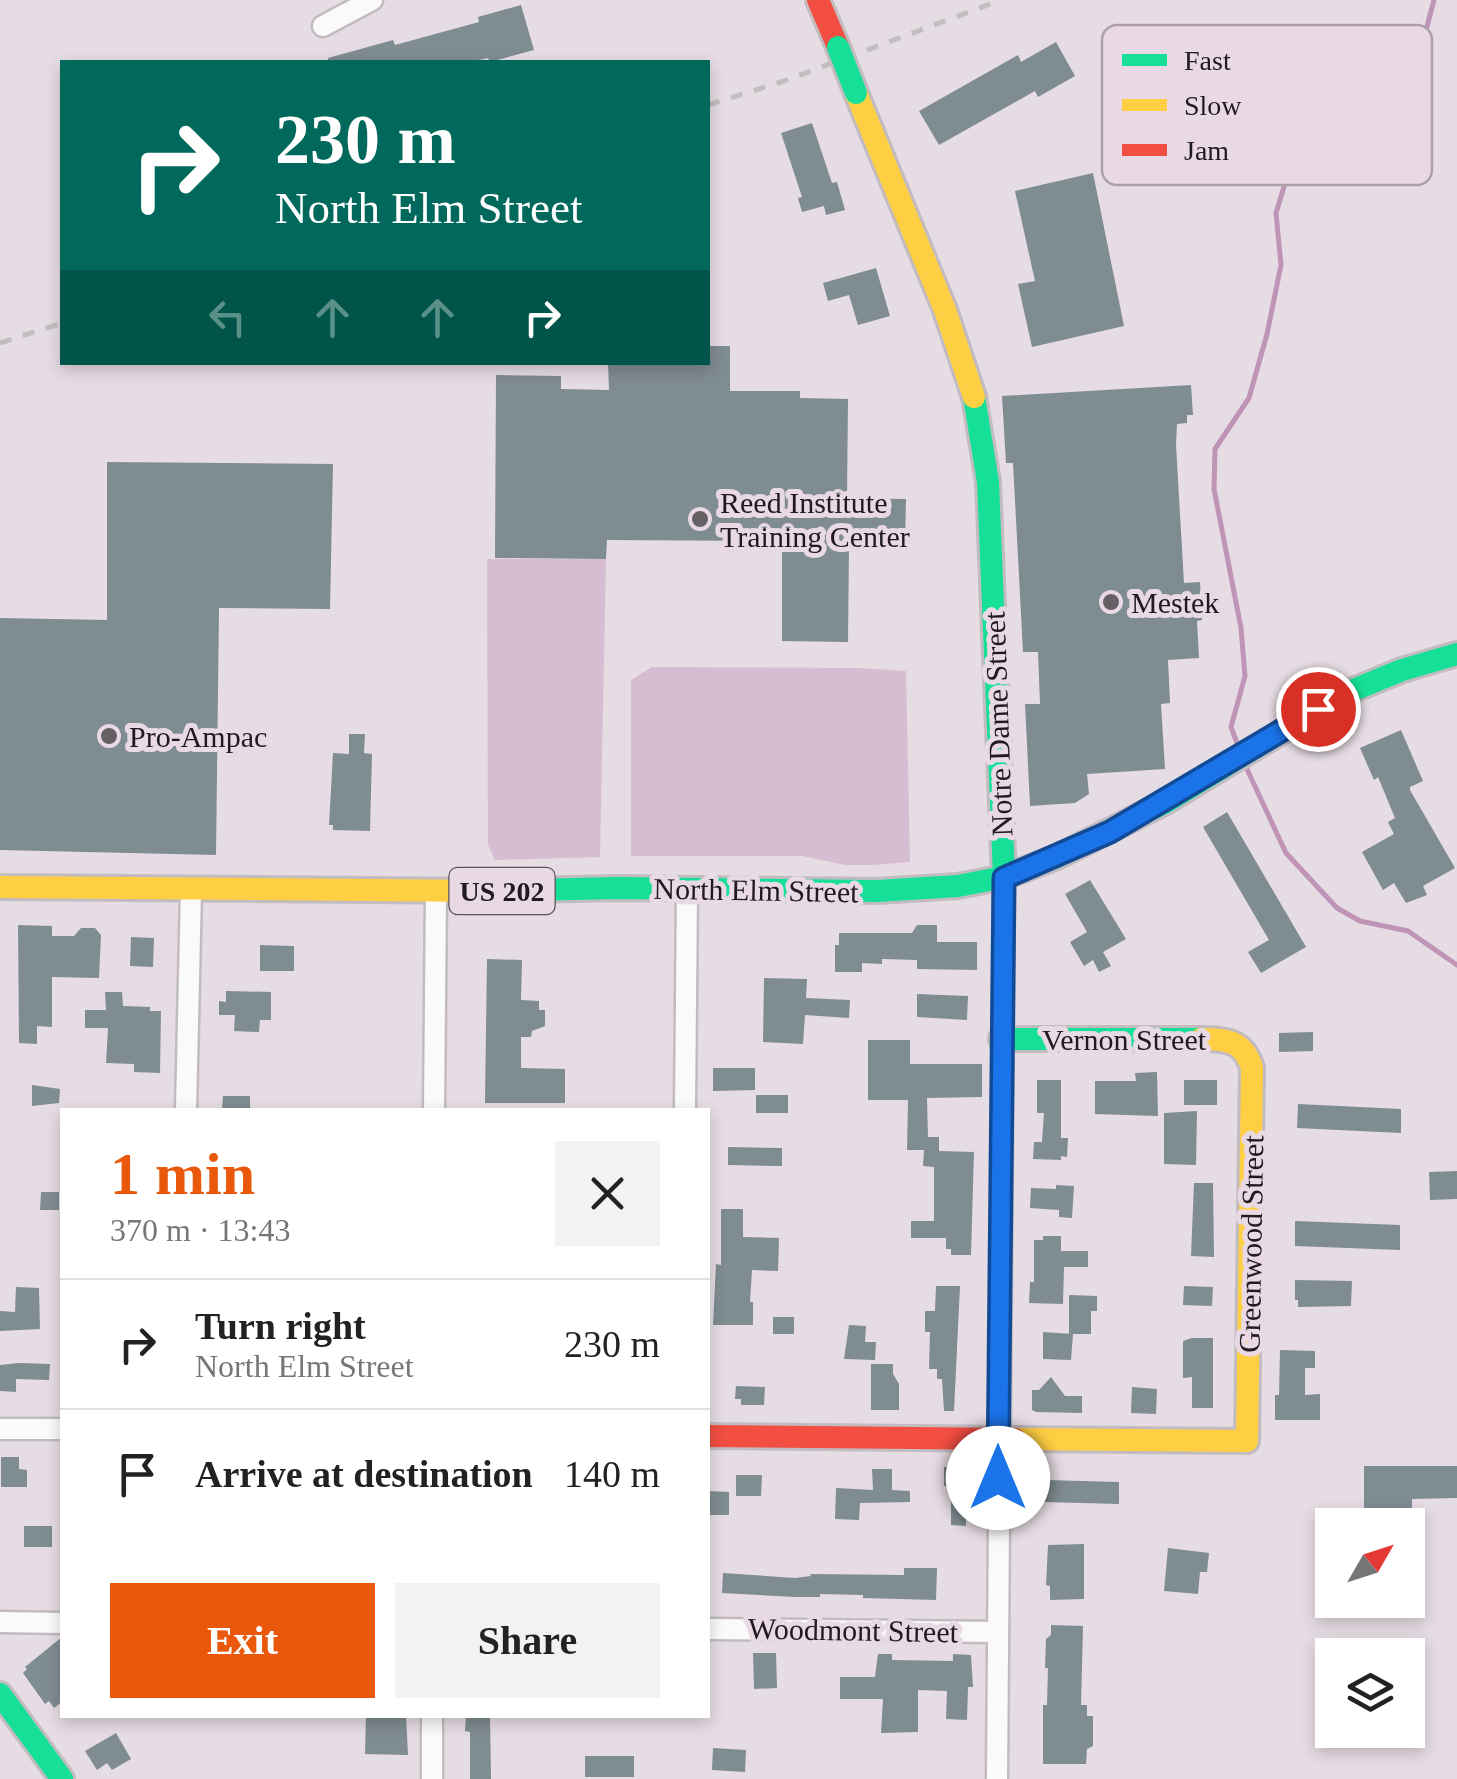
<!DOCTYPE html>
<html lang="en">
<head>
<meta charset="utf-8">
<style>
  :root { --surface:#fff; --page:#f2f2f2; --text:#222; --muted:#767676; --line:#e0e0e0; --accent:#ea580c }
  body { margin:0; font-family:Georgia,serif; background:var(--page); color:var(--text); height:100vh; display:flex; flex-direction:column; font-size:38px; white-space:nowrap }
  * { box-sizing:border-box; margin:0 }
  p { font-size:32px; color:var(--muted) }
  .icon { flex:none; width:55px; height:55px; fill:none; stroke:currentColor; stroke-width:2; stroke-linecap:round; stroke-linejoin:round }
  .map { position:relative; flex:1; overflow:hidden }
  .details { position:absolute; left:60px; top:1108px; width:650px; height:610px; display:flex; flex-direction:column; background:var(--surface); border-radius:0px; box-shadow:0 5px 15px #0003 }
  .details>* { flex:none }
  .hud { position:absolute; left:60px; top:60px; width:650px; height:305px; border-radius:0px; box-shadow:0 5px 15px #0003; background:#00695c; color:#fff; overflow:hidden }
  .needle { width:65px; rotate:51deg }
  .fabs { position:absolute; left:1315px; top:1508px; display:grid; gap:20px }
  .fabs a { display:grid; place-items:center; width:110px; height:110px; border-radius:0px; background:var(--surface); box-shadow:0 5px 15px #0003; font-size:50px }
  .pin { position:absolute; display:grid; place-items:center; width:85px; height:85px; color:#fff; margin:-42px; border:5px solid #fff; border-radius:50%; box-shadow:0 2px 10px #0007 }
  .me { position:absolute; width:110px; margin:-55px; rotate:0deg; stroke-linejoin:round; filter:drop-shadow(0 0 8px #0008) }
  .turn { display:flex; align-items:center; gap:35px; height:210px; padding:0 50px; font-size:45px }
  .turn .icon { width:130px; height:130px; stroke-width:2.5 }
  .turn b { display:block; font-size:70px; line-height:85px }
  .lanes { display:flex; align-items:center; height:95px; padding:0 50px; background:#0003; justify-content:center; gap:50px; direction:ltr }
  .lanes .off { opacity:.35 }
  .round { display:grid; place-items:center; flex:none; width:105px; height:105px; border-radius:0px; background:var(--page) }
  .headline { display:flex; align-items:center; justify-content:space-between; height:170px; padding:0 50px }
  h1 { font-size:60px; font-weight:600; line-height:75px; color:var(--accent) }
  .primary-button { display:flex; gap:20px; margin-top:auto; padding:20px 50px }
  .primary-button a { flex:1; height:115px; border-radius:0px; background:var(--accent); color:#fff; font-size:40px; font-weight:600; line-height:115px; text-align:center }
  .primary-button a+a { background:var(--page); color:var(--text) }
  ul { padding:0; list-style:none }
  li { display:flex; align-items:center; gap:30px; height:130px; padding:0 50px; border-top:2px solid var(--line) }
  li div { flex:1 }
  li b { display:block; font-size:38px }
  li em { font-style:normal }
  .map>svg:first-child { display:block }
  .green { fill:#d7bdd1 }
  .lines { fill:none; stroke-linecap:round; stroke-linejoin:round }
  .stream { stroke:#c094b6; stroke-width:5 }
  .building { fill:#7f8c91 }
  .street-casing { stroke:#c2bbc0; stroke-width:25 }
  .fast-casing { stroke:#c2bbc0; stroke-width:28 }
  .slow-casing { stroke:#c2bbc0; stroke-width:28 }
  .jam-casing { stroke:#c2bbc0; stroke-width:28 }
  .street { stroke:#fbfafb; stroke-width:20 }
  .fast { stroke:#16e098; stroke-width:22 }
  .slow { stroke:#ffcf43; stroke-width:22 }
  .jam { stroke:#f24e42; stroke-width:22 }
  .rail { stroke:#c1bec0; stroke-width:5; stroke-dasharray:12 12; stroke-linecap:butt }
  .fast-bridge-casing { stroke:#c2bbc0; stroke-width:28; stroke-linecap:butt }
  .fast-bridge { stroke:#16e098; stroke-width:22 }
  .route-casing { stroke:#114b97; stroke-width:25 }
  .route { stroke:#1a73e8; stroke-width:18 }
  .poi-dot { fill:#665f64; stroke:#e9d9e5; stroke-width:4 }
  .labels { text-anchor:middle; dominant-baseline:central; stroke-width:10; stroke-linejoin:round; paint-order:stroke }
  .shield { fill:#e9d9e5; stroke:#5d545a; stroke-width:2.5 }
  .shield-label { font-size:28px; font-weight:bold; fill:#211b1f }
  .poi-label { font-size:30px; fill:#211b1f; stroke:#e9d9e5; text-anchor:start }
  .street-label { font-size:30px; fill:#211b1f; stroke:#e9d9e5 }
  .key { fill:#e9d9e5; stroke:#ada0aa; stroke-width:2.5 }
  .key-label { font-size:28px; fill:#211b1f }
</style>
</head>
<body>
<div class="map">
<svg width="1457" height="1779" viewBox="0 0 1457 1779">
  <rect width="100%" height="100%" fill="#e6dce3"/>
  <!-- green -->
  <path class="green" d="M487,559H606L600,857L495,860L488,845Z
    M652,667L859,668L906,671L910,862L873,865H845L802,856H631V680Z"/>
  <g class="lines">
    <!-- stream -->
    <path class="stream" d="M1237,743L1231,727L1245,676L1241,628L1214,489L1215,449L1249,398L1267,334L1281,265L1276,213L1292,160L1355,114L1421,49L1434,0
      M1246,767L1286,853L1337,908L1360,921L1408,931L1457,965"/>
  </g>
  <!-- building -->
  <path class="building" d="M521,5L534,50L490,62L488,58L470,62H328V58L393,40L395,45L479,22L478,17Z
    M1056,42L1075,76L1038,97L1035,91L939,145L919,111L1018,55L1021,62Z
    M812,123L832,183L837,182L845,210L826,215L824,206L802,212L798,198L802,197L781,133Z
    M1093,173L1124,326L1032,347L1018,284L1035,281L1015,191Z
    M876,268L890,316L858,325L849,295L828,301L823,283Z
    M708,346H730V391H800V398L848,399L847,498L906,499L905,542L849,544L848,642L782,641V541L607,540L606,559L495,558L496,375L561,376V389L609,390L608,362H708Z
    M1191,385L1193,415H1187V423L1177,424L1176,445L1184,583L1200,582L1202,620L1197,621L1199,658L1168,660L1170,703L1161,704L1165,769L1087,774L1089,794L1075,803L1030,806L1025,704H1040L1038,652H1023L1013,463H1006L1002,396Z
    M107,462L333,464L330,609L219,608L216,855L0,850V618L107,620Z
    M1401,730L1423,781L1410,787V790L1455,868L1423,886L1427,895L1406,903L1394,883L1383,890L1362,852L1394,834L1388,822L1395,818L1378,777L1374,780L1360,748Z
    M349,734H365L364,753L372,754L370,831L333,830V825H329L333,753L349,754Z
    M1227,812L1306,947L1261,973L1248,952L1269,940L1203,827Z
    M1090,880L1126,939L1103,952L1111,966L1099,972L1093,960L1084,966L1070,942L1087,932L1065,894Z
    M18,925L52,926V936H74L81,928H95L101,935L99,978L52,977V1027L37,1026V1044L19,1043Z
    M917,925H937V942H977V970L917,969V960L882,959V964L862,963V972H835V945H839V933H912Z
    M131,937L154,938L153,967L130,966Z
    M260,945L294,946V971H260Z
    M487,959L522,960L521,1000L539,1001V1010H545V1026L532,1031L531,1037H521V1068L565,1069V1103H485Z
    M764,978L807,979L806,998L850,1000L849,1018L805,1015L803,1044L763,1042Z
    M226,991L271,992V1020H260L259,1032L234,1031L235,1015H219V1001L226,1002Z
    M105,992H122L123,1006L150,1007V1011H161L160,1073L134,1072V1064L106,1063L108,1028H85V1010H106Z
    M917,994L968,996L967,1020L917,1017Z
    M1313,1032V1051L1279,1052V1033Z
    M868,1040H910V1064H982V1097L927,1098L928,1137H939V1151L974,1152L971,1255H951V1249H946V1238H911V1221H934V1167L923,1166L924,1150H907L908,1100H868Z
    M713,1068H755V1090L713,1091Z
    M1157,1072L1158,1116L1095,1114V1081H1136L1135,1073Z
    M1037,1080H1061V1138H1068L1067,1157L1061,1156V1160L1033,1159L1034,1142H1042L1044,1113H1037Z
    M1184,1080H1217V1105H1184Z
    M32,1085L60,1089L59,1103L32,1106Z
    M756,1095H788V1113H756Z
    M223,1096H250V1110H222Z
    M1298,1104L1401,1109V1133L1297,1128Z
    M1197,1111L1196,1165L1164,1164V1113Z
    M728,1147L782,1148V1166L728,1165Z
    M1457,1171V1199L1430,1200L1429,1172Z
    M1194,1183H1213L1214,1257L1191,1256Z
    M1056,1185L1074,1186L1072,1218L1059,1217V1210L1030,1208L1031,1188L1056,1189Z
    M41,1192H59V1210H40Z
    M721,1209H743V1237L779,1238L778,1271L752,1270L750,1302H753V1325H713L716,1264L721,1265Z
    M1295,1221L1400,1225V1250L1295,1246Z
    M1043,1236H1061V1251H1088V1267H1064L1063,1304L1029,1303L1030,1282H1034V1240H1043Z
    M1295,1280L1352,1281L1351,1306L1298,1307V1300H1295Z
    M936,1286H960L954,1411H944L942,1379H937V1369H929L930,1332H925V1311H935Z
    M1184,1286L1213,1287L1212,1306L1183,1305Z
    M16,1287L39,1288L40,1329L0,1331V1311L15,1312Z
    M1069,1295L1097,1296V1311H1091V1334H1069Z
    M773,1317H794V1334H773Z
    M849,1325L866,1326L865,1342H876L875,1360L844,1359Z
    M1043,1332L1073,1334L1071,1360L1043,1359Z
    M1192,1338H1213V1408H1192V1377L1183,1378V1341Z
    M1280,1350L1315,1351V1368H1305V1395L1320,1394V1420H1275V1395H1279Z
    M19,1363L50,1364L49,1380L16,1379V1392L0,1391V1365Z
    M871,1364H893V1374L899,1384V1410H871Z
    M1051,1377L1065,1396H1082V1413L1036,1412L1032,1410V1390H1039Z
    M736,1386L765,1387L764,1405H741V1399H735Z
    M1132,1387L1157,1389L1156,1414L1131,1413Z
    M1,1457H19V1469L27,1470V1487H1Z
    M1364,1466H1457V1498L1412,1499V1525H1364Z
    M944,1467H978V1485H969V1489H966V1526L951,1525V1486H944Z
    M872,1469H892V1490L910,1491V1502L860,1503L859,1520L835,1519L836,1488L873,1490Z
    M736,1475H762L761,1496H736Z
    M1045,1480L1119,1482V1504L1044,1502Z
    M708,1491L729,1492V1515H708Z
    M24,1526H52V1547H24Z
    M1084,1544V1599L1050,1600V1586L1046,1585L1048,1545Z
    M1168,1548L1209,1553L1207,1572H1200L1198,1594L1164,1591Z
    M904,1568H937L936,1600L863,1598V1595L820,1594V1597H795L722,1593L723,1573L795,1578L811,1576L810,1574L904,1575Z
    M1051,1625L1083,1626L1081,1705H1087V1716H1093V1746L1087,1749L1086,1764H1043V1705H1047L1048,1668H1045L1046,1639L1051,1635Z
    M62,1637V1702L54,1708L49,1701L45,1704L23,1673L27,1669L25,1667Z
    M753,1653H776L777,1688L754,1689Z
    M878,1654H892V1660L953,1661V1654L971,1655L973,1687H968L967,1720L946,1719L947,1691L918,1690V1732L881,1733L883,1699H840V1677H875Z
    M366,1715H406L408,1755L365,1754Z
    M466,1715H490L491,1779H470V1732L465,1731Z
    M116,1733L131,1759L112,1770L107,1763L97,1770L85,1751Z
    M713,1748L746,1750L745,1772L712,1770Z
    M585,1756H634V1777H585Z"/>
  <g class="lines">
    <!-- street casing -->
    <g class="street-casing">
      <path id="street" d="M323,26L372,0
        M186,1110L191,890
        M434,1110L436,892
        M685,1110L687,889
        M0,1429H62
        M0,1622L62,1623
        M708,1629L998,1632
        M432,1779V1715
        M997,1779L1004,877"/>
    </g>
    <!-- fast casing -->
    <g class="fast-casing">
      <path id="fast" d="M974,397L988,482L1004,877
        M487,891L618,888L877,891L958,886L1004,877L1057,857L1164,803L1344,694L1402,670L1457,654
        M1001,1039H1201
        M0,1694L62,1779"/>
    </g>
    <!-- slow casing -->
    <g class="slow-casing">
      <path id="slow" d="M856,93L945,310L974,397
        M0,887L487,891
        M1015,1439L1247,1441L1252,1068C1244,1041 1227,1039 1201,1039"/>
    </g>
    <!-- jam casing -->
    <g class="jam-casing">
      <path id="jam" d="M818,0L838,47
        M708,1436L1015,1439"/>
    </g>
    <!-- street -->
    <use href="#street" class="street"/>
    <!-- fast -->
    <use href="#fast" class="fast"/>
    <!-- slow -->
    <use href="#slow" class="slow"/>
    <!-- jam -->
    <use href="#jam" class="jam"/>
    <!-- rail -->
    <path class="rail" d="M708,105L784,81L1001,0
      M0,343L62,323"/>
    <!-- fast-bridge casing -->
    <g class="fast-bridge-casing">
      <path id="fast-bridge" d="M838,47L856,93"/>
    </g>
    <!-- fast-bridge -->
    <use href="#fast-bridge" class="fast-bridge"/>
  </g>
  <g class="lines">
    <!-- route casing -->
    <g class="route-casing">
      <path id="route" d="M998,1478L1004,878L1110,832L1318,709"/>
    </g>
    <!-- route -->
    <use href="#route" class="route"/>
  </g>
  <!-- markers -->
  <g class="poi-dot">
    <circle cx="700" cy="519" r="10"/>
    <circle cx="1111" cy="602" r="10"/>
    <circle cx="109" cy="736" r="10"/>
  </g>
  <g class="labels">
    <!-- shield labels -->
    <rect class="shield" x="449.5" y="868" width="105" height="46" rx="8"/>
    <g class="shield-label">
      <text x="502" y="891">US 202</text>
    </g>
    <!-- poi labels -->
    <g class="poi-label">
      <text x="720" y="502">Reed Institute<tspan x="720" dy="34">Training Center</tspan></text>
      <text x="1131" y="602">Mestek</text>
      <text x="129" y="736">Pro-Ampac</text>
    </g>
    <!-- street labels -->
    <g class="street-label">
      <text transform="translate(998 724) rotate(-92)">Notre Dame Street</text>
      <text transform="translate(756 890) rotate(1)">North Elm Street</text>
      <text x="1124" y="1039">Vernon Street</text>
      <text transform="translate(1251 1244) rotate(-89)">Greenwood Street</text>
      <text transform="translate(853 1630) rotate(1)">Woodmont Street</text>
    </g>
  </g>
  <!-- legend -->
  <rect x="1102" y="25" width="330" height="160" rx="15" class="key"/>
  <rect x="1122" y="54" width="45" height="12" fill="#16e098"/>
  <rect x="1122" y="99" width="45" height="12" fill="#ffcf43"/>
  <rect x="1122" y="144" width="45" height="12" fill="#f24e42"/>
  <g class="key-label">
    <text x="1184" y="70">Fast</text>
    <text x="1184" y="115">Slow</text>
    <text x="1184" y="160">Jam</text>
  </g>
</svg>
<div class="fabs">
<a><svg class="needle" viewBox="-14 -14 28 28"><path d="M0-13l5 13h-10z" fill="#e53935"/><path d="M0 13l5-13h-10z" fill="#767676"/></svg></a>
<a><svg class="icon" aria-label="layers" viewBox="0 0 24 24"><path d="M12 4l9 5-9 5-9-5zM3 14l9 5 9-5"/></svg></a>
</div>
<div class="pin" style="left:1318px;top:709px;background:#d93025"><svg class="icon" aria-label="arrive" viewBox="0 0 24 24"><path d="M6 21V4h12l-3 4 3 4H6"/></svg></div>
<svg class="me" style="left:998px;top:1478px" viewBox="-20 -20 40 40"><circle r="19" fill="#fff"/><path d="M0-13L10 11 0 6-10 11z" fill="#1a73e8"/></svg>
<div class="hud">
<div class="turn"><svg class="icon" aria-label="right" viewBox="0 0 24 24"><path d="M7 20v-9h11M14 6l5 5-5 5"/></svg><div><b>230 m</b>North Elm Street</div></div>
<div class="lanes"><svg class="icon off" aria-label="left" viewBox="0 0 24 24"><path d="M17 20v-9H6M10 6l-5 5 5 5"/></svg><svg class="icon off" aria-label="ahead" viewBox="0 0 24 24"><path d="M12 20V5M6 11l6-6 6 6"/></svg><svg class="icon off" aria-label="ahead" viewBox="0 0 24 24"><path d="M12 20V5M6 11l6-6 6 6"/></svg><svg class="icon" aria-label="right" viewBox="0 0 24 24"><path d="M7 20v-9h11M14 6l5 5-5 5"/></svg></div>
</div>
<section class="details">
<div class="headline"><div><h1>1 min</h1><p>370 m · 13:43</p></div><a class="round"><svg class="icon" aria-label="close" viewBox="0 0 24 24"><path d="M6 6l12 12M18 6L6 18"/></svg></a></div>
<ul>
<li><svg class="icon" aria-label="right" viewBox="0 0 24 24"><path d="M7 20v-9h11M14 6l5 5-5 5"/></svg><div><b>Turn right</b><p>North Elm Street</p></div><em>230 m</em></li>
<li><svg class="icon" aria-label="arrive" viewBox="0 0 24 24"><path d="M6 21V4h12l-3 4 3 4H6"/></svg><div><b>Arrive at destination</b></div><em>140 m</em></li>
</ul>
<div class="primary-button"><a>Exit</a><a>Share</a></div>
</section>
</div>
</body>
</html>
